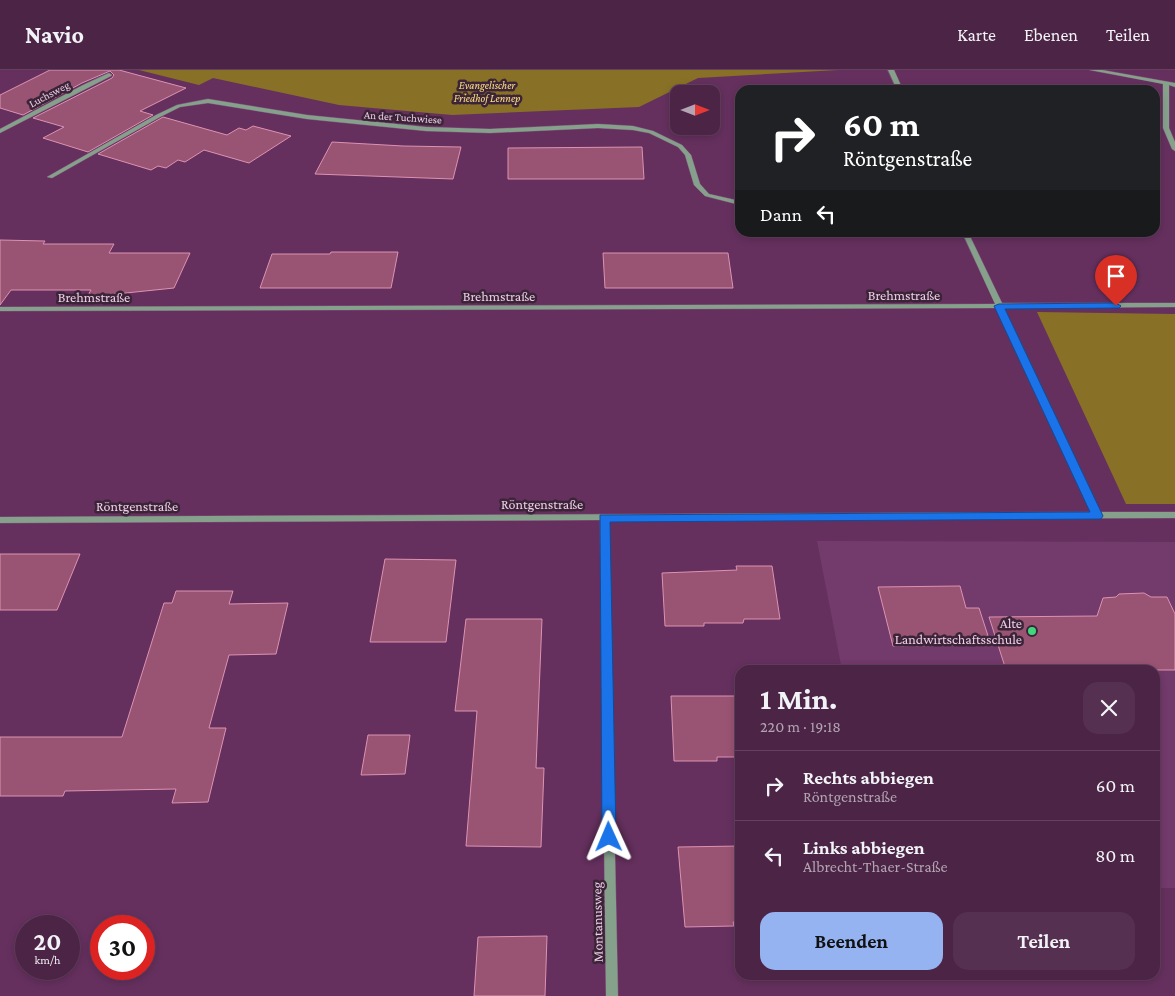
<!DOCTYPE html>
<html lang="de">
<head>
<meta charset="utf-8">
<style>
  :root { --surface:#4c2446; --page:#563051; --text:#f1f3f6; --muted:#b2a4b3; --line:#63415f; --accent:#95b2f1 }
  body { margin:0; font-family:"Crimson Pro",serif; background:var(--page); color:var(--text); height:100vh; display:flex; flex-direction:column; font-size:19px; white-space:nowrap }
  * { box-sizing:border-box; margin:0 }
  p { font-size:16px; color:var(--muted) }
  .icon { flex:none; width:28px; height:28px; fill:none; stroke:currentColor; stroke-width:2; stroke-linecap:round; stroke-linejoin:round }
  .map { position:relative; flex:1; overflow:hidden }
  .details { position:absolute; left:735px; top:595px; width:425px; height:315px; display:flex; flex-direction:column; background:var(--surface); border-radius:15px; box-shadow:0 2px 8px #0003,0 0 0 1px var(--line) }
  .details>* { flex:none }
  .hud { position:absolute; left:735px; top:15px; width:425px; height:152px; border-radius:15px; box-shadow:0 2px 8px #0003,0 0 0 1px var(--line); background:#202124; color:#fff; overflow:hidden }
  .needle { width:32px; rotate:90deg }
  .controls { position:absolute; left:670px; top:15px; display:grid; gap:10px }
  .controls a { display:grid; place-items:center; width:50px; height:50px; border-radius:10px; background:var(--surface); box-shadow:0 2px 8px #0003,0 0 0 1px var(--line); font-size:25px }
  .speed { position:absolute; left:15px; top:845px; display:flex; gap:10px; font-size:25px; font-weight:700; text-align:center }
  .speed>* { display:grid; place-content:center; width:65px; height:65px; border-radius:50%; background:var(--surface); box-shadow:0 2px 8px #0003,0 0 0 1px var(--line); line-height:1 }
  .speed small { font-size:12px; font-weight:400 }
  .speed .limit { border:8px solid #d22; background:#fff; color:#111 }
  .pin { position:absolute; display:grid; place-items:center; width:42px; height:42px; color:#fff; margin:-51px -21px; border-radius:50% 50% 50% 0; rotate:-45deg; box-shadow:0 0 5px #0007 }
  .pin .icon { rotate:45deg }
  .me { position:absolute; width:55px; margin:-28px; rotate:359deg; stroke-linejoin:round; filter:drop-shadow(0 0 4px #0008) }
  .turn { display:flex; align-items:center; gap:18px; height:105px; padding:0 25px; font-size:22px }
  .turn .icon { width:65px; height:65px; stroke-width:2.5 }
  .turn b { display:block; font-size:35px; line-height:42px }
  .then { display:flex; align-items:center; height:48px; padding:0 25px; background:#0003; gap:10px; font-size:19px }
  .round { display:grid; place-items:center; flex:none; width:52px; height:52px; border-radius:15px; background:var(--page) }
  .summary { display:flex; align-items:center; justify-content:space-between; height:85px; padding:0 25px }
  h1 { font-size:30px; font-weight:700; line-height:38px }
  .cta { display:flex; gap:10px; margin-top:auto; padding:10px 25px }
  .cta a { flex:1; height:58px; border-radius:15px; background:var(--accent); color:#111; font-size:20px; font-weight:700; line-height:58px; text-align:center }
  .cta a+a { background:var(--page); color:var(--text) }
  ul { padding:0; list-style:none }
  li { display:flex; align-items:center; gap:15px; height:70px; padding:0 25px; border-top:1px solid var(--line) }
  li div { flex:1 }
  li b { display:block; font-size:19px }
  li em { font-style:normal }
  header { display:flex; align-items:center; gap:30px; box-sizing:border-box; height:70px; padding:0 25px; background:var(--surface); border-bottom:1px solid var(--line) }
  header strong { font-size:24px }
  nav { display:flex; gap:28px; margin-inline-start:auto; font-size:18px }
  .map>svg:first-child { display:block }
  .built { fill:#733a6c }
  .green { fill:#887126 }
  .building { fill:#995473; stroke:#dd92b2 }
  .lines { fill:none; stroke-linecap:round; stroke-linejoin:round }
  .minor-casing { stroke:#80507a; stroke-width:1 }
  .minor { fill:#85a18b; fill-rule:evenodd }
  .route { fill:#1a73e8; stroke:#114b97 }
  .poi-dot { fill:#41d77c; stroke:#3c2438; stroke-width:2 }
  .labels { text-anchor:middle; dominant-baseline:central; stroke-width:5; stroke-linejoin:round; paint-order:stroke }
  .far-park-label { font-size:11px; font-style:italic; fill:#fee081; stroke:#3c2438 }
  .far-street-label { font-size:11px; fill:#eecee8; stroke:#3c2438 }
  .street-label { font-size:14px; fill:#eecee8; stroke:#3c2438 }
  .poi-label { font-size:14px; fill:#eecee8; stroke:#3c2438; text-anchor:end }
</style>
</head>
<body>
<header>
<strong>Navio</strong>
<nav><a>Karte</a><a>Ebenen</a><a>Teilen</a></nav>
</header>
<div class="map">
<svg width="1175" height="926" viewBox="0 0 1175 926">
  <rect width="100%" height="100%" fill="#65305e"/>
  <!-- built -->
  <path class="built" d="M817,471L1175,472V818H1155V600H842Z"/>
  <!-- green -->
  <path class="green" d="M139,0H838L698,8L639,37L452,45L339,35L213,8L199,15Z
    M1037,242L1175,244V434H1126Z"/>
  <!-- building -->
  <path class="building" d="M50,0H119L186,18L140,41L153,45L88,82L43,68L64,57L33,48L112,8L114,5L110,1L82,13L23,45L0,38V25Z
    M163,47L227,65L239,58L246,60L253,56L291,66L249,93L204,80L185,92L178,90L166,98L158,96L151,100L98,84Z
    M332,72L403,76L461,77L453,109L315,104Z
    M642,77L644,109H508V78Z
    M0,170L45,171L43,174H114L109,183H190L174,218L87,227L91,220H11L0,235Z
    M331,182H398L391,218H260L272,184H330Z
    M603,183H728L733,218H605Z
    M0,484H80L57,540H0Z
    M385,489L456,490L446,572H370Z
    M736,496H772L780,549H744L743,553H704V556H665L662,503L737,500Z
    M960,516L966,538H979L991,575L893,576L878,517Z
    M176,521H233L229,534L288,533L276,584L229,585L209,658H226L208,732L172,733L176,719L65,721L63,726H0V667H122L164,533H172Z
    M1144,523L1151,527H1167L1175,544V600H1006L989,547L1097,546L1103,528L1116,527L1119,524Z
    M466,549H542L536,698H544L541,777L466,776L477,641H455Z
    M671,626H740V687H717V691H674Z
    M368,665H410L405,704L361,705Z
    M740,776V852H733L734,856L685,857L678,777Z
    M547,866L545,926H474L478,867Z"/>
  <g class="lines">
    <!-- minor casing -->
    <g class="minor-casing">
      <path id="minor" d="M888,0H894L903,20H897Z
        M1090,0H1102L1175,13V17L1169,15V58L1175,72V81L1172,79L1163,58V14Z
        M109,3L112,5L111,6L0,63V59L83,15Z
        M208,29L307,45L426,57L490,59L598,54L633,56L653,61L682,75L691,85L700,114L709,124L740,131V135L705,126L694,115L685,85L678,77L649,63L633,60L598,58L490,63L426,61L307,49L208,33L180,37L160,47L52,108L47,107L156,45L177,35Z
        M962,162H968L1002,233H1175V237L1004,238L1100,442H1175V448L608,450L618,926H606L600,450L0,453V447L1091,442L997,238L0,241V237L995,234Z"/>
    </g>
    <!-- minor -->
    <use href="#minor" class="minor"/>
  </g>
  <!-- route -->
  <path class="route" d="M1116,233L1121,236L1119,238L1005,239L1103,446L1101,449L610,452L616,767L614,771L609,773L604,771L602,767L600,445L1090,442L994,236L999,234Z"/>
  <!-- markers -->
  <circle class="poi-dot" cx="1032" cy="561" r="5"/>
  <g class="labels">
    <!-- far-park labels -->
    <g class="far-park-label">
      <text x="487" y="15">Evangelischer<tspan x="487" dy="13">Friedhof Lennep</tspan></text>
    </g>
    <!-- far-street labels -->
    <g class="far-street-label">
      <text transform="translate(49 24) rotate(-28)">Luchsweg</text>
      <text transform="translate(403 47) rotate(4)">An der Tuchwiese</text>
    </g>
    <!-- street labels -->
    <g class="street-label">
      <text x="904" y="225">Brehmstraße</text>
      <text x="499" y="226">Brehmstraße</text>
      <text x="94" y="227">Brehmstraße</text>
      <text x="542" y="434">Röntgenstraße</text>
      <text x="137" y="436">Röntgenstraße</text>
      <text transform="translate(597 852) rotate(-91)">Montanusweg</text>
    </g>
    <!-- poi labels -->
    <g class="poi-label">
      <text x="1022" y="553">Alte<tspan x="1022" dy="16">Landwirtschaftsschule</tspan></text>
    </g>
  </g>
</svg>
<div class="controls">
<a><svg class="needle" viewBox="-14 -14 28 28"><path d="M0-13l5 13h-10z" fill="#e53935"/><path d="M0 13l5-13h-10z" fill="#b2a4b3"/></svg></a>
</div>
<div class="speed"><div>20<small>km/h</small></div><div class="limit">30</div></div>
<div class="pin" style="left:1116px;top:236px;background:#d93025"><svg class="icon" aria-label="arrive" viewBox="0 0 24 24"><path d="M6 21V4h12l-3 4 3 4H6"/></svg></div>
<svg class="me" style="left:609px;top:767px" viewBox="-20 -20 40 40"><path d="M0-17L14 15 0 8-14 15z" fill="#1a73e8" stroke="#fff" stroke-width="4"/></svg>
<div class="hud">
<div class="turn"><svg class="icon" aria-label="right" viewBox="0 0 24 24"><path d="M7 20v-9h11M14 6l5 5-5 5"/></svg><div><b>60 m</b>Röntgenstraße</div></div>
<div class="then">Dann<svg class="icon" aria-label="left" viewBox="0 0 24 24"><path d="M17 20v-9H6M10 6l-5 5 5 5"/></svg></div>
</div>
<section class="details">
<div class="summary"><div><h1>1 Min.</h1><p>220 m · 19:18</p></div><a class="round"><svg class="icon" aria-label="close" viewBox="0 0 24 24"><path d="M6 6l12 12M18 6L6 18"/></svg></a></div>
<ul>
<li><svg class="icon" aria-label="right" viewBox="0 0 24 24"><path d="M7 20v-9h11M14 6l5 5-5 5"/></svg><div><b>Rechts abbiegen</b><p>Röntgenstraße</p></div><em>60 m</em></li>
<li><svg class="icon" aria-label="left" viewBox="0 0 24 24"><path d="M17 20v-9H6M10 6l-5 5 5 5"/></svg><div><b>Links abbiegen</b><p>Albrecht-Thaer-Straße</p></div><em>80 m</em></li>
</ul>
<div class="cta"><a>Beenden</a><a>Teilen</a></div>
</section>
</div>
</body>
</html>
